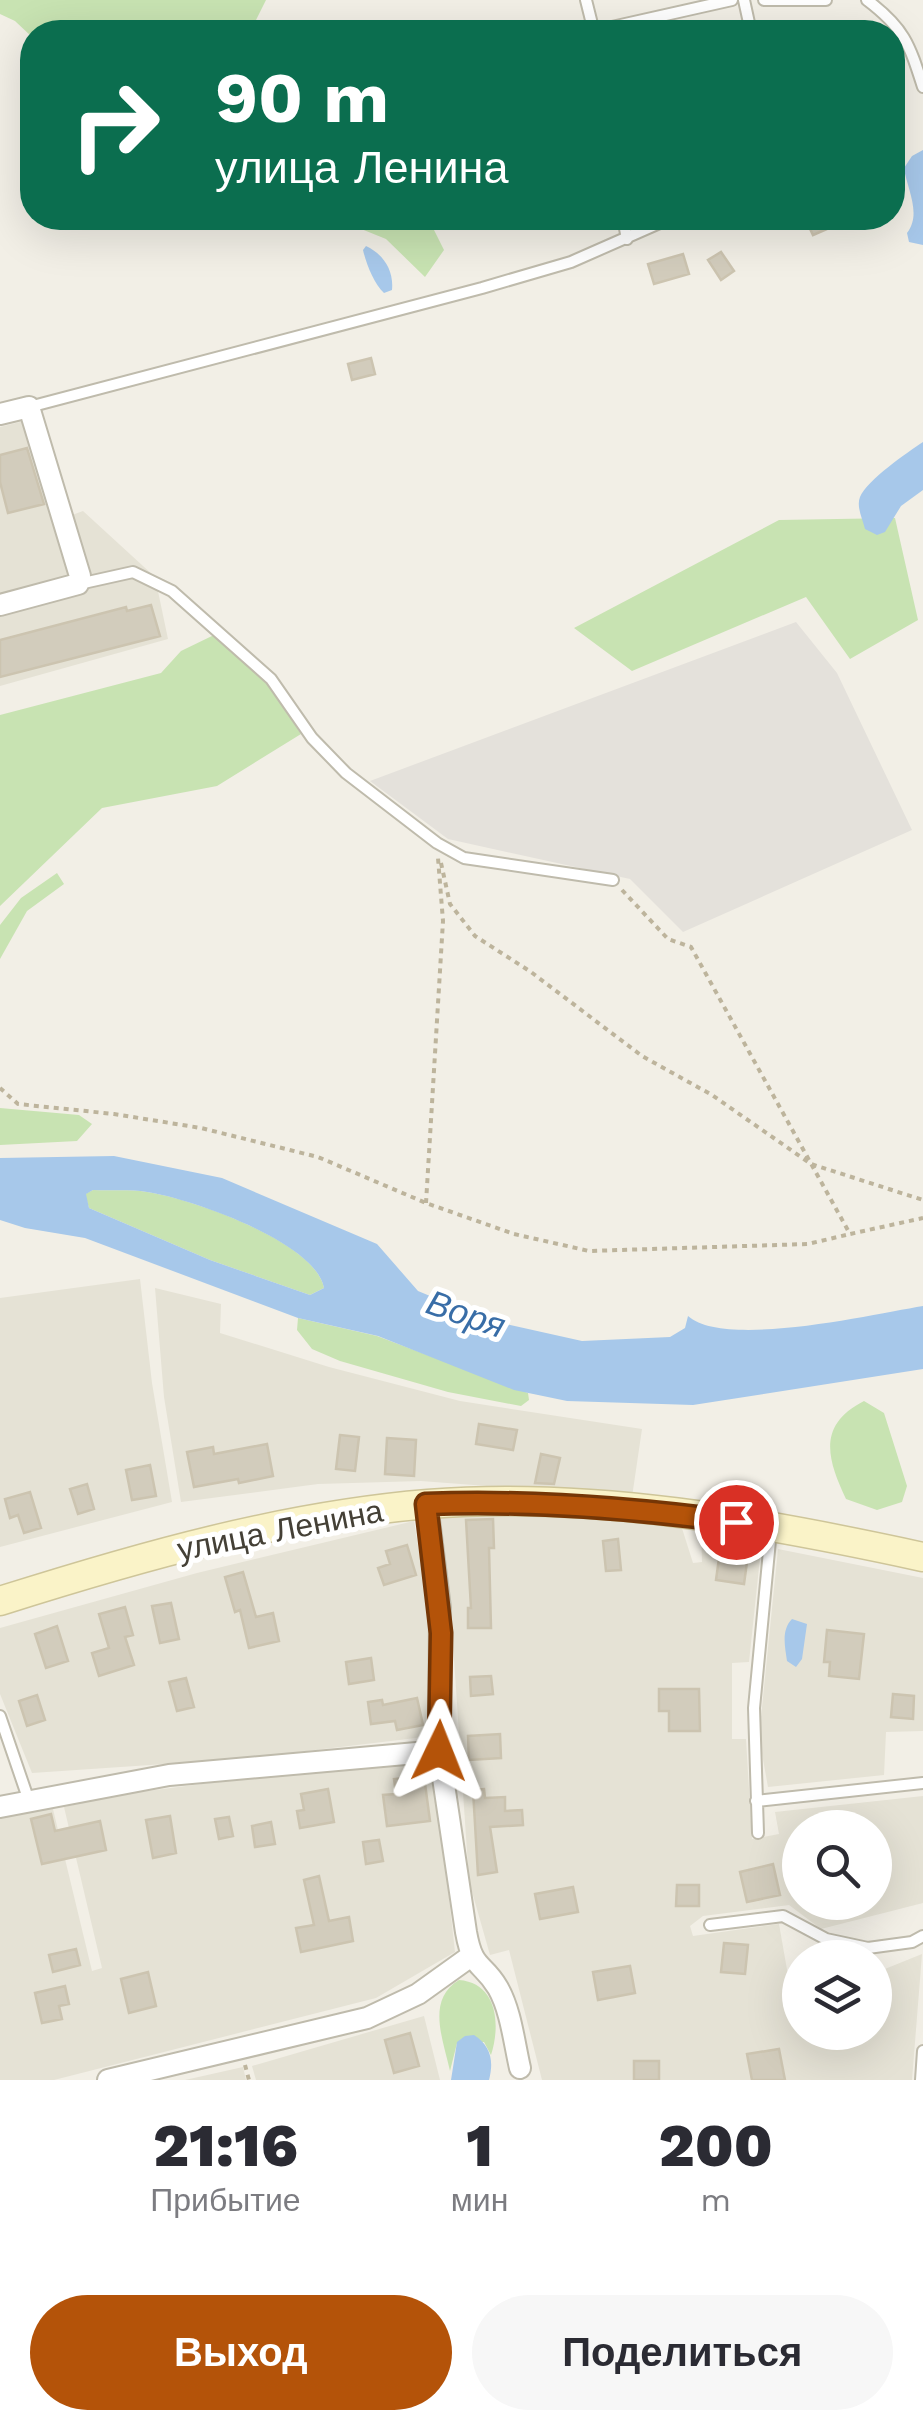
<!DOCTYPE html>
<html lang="ru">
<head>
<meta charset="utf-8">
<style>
  :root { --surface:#fff; --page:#f7f7f7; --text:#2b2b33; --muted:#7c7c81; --accent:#b45309 }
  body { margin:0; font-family:"Work Sans",sans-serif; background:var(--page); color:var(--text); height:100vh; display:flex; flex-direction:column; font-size:38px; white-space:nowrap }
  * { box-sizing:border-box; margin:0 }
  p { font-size:32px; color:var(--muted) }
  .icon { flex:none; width:55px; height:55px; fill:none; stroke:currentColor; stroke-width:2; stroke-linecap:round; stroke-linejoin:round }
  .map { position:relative; height:2080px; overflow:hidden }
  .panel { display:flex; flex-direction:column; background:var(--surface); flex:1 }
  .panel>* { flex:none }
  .top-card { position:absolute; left:20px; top:20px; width:885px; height:210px; border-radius:40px; box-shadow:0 10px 40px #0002; background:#0b6e4f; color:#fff; overflow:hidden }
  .fabs { position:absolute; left:782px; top:1810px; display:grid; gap:20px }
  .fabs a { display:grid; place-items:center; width:110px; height:110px; border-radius:50%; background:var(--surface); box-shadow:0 10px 40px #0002; font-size:50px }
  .pin { position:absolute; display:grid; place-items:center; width:85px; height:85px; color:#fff; margin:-42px; border:5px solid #fff; border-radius:50%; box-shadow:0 2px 10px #0007 }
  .me { position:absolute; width:110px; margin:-55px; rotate:2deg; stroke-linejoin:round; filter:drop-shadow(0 0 8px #0008) }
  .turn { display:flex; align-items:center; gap:35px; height:210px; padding:0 30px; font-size:45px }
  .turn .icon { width:130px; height:130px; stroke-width:2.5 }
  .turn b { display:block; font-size:70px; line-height:85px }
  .eta { display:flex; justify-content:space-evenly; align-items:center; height:170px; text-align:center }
  .eta b { font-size:60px; font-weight:800; line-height:70px }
  .button { display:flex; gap:20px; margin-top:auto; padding:20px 30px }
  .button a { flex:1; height:115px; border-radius:60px; background:var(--accent); color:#fff; font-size:40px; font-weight:800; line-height:115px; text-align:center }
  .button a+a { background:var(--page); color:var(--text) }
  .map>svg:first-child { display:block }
  .residential { fill:#e5e2d5; fill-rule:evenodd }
  .industrial { fill:#e4e1db }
  .green { fill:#c8e3b2 }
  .water { fill:#a7c8ea; fill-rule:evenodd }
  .building { fill:#d2ccbc; stroke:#ccc4b0; stroke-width:2.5 }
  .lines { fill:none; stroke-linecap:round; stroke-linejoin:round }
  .lane-casing { stroke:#bfbbac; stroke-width:14 }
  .street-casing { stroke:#bfbbac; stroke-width:24 }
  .secondary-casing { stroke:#cec599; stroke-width:31 }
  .path { stroke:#bdb49c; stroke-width:4; stroke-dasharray:5 5; stroke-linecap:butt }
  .lane { stroke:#fff; stroke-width:10 }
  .street { stroke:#fff; stroke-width:20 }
  .secondary { stroke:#faf3c8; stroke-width:28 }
  .route-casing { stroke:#753606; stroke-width:25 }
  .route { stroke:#b45309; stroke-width:18 }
  .labels { text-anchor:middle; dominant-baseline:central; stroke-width:10; stroke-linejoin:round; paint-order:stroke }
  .street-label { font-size:32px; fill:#444036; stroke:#fff }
  .water-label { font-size:35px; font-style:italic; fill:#386da7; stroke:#fff }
</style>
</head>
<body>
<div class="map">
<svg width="923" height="2080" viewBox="0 0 923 2080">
  <rect width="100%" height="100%" fill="#f2efe6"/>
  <!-- residential -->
  <path class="residential" d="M36,418L64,518L83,511L155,577L168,639L0,686V427Z
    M140,1279L152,1383L172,1502L0,1547V1298Z
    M155,1288L221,1304L220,1333L329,1367L460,1401L642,1429L632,1497L421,1481L318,1484L181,1502L164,1397Z
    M536,1512L681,1525L693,1563L702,1562L701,1528L762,1539L749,1662L732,1663V1739H746L752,1839L779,1834L775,1812L923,1796V1903L821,1929L789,1905L703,1916L690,1926L693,1936L779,1924L789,1981L800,1983V2032H875V1973L922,1954L912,2080H542L509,1950L490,1955L469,1881L454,1659L439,1513ZM800,1828H875V1902H800Z
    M414,1521L428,1606L432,1730L416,1738L239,1759L32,1773L0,1694V1628L197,1573Z
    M778,1549L923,1578V1731L886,1732L884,1775L768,1787L759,1737Z
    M434,1761L455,1952L376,1998L54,2080H0V1817L52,1805L92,1971L102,1968L64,1807L124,1794L279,1774Z
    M424,2016L440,2080H256L252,2066Z
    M243,2067L246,2080H185Z"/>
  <!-- industrial -->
  <path class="industrial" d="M796,622L837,673L912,830L683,932L630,879L448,839L370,781Z"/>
  <!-- green -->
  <path class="green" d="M0,0H266L252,28L253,32H32V37L15,21L0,14Z
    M334,218H428L444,250L425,277L386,239Z
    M895,518L918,620L850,659L806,597L632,671L574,628L779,520Z
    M214,635L270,687L301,734L217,786L102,808L0,906V715L161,673L181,651Z
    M57,873L64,884L27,911L0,959V925L21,898Z
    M0,1108L79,1115L92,1124L77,1141L0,1145Z
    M93,1190C111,1191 130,1189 147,1192C190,1198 316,1242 324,1288L310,1295L210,1260L89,1208L85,1194Z
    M298,1318L377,1336L528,1393L529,1400L521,1406L448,1392L340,1361L312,1349L297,1330Z
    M864,1401L884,1413L907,1486L902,1502L877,1510L846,1499C827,1459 817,1425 864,1401Z
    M459,1980C497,1983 501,2024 491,2055L484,2042L457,2043L450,2071C443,2039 426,2000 459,1980Z"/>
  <!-- water -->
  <path class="water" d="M923,150V245L909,242L907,233C922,214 907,189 904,168L912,156Z
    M366,246C383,254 394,270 392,290L384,293C374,284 366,263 363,250Z
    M923,442V490L901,506L885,532L877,535L865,529C863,520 856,507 860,497C867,480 908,452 923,442Z
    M114,1156L222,1178L377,1244L418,1291L488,1320L582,1341L670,1337L685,1328L688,1316C725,1349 874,1314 923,1306V1369L693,1405L567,1401L514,1390L378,1336L298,1318L85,1238L25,1228L0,1220V1158ZM93,1190C111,1191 130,1189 147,1192C189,1198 316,1242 324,1288L310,1295L210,1260L89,1208L86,1194Z
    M792,1619L807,1624L802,1659L796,1667L787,1661C785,1647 781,1630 792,1619Z
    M474,2035C491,2046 494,2061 489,2080H451L457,2042L465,2036Z"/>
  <!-- building -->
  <path class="building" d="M805,218H852L813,235Z
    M721,252L734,271L721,280L708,260Z
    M683,254L689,274L654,284L648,264Z
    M371,358L375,374L352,380L348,364Z
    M27,448L44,504L8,513L0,482V455Z
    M151,605L160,636L0,677V640L126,607L127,611Z
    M479,1424L517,1430L513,1450L476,1444Z
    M340,1435L359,1437L355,1471L336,1469Z
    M387,1438L416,1440L414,1476L385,1474Z
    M267,1444L273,1476L239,1483L238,1479L194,1487L187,1452L213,1447L214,1454Z
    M541,1454L560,1458L554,1484L535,1483Z
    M150,1465L156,1496L132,1500L126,1470Z
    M87,1484L94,1509L78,1514L70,1489Z
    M30,1492L41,1528L24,1533L18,1515L10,1518L5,1499Z
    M493,1519L494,1548H489L491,1628H468V1608H471L466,1520Z
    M618,1539L621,1570L606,1571L603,1541Z
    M407,1545L416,1575L384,1585L378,1568L390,1564L386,1551Z
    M719,1558L747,1562L744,1584L716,1580Z
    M243,1572L256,1617L273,1613L279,1641L249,1648L240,1610L235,1612L225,1577Z
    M171,1603L179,1639L160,1643L152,1606Z
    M125,1607L133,1635L125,1637L134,1665L99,1676L92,1653L109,1648L99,1614Z
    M57,1626L68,1661L46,1668L35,1634Z
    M827,1630L864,1634L859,1679L829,1676L830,1662H824Z
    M371,1658L374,1680L349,1684L346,1662Z
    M491,1676L493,1694L471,1696L470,1677Z
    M186,1678L194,1707L177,1711L169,1682Z
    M659,1689H699L700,1731H669V1711H659Z
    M893,1694L914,1696L913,1719L891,1717Z
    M37,1695L45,1720L27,1726L19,1701Z
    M417,1698L423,1725L397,1730L395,1721L371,1724L368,1702L382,1700L383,1705Z
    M500,1734L501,1758L469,1760L468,1736Z
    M424,1776L430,1821L387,1826L383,1795L396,1794L394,1779Z
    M328,1789L334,1822L300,1828L297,1811L304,1810L301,1794Z
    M484,1789L485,1798L505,1797V1811L522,1810L523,1825L490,1827L497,1872L478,1875L473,1790Z
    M51,1814L55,1831L100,1821L106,1850L42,1864L31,1819Z
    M170,1816L176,1853L153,1858L146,1820Z
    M229,1817L233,1836L219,1839L215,1819Z
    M271,1822L275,1844L255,1847L252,1826Z
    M379,1840L383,1861L366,1864L363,1842Z
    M773,1864L780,1895L747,1902L740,1872Z
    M319,1876L329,1921L349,1917L353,1941L301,1952L296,1928L314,1925L304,1880Z
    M677,1885H699V1906H676Z
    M573,1887L578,1912L540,1919L535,1894Z
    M724,1943L748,1945L745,1974L721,1972Z
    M76,1949L80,1965L53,1972L49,1955Z
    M630,1966L635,1993L598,2000L593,1972Z
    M148,1972L156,2006L129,2013L121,1979Z
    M65,1986L69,2004L59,2006L62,2019L42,2023L35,1993Z
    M410,2033L419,2066L394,2073L385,2040Z
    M779,2049L785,2080H752L747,2054Z
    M634,2061H659V2080H634Z"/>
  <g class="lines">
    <!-- lane casing -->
    <g class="lane-casing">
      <path id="lane" d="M586,0L594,32
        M744,0L751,32
        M764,0H826
        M867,0C904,28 909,43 923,87
        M594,31L732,0
        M623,218L627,239
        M29,407L482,288L571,262L671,218
        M79,584L133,572L172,591L271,679L312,738L346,773L437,843L464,858L613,880
        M0,1716L29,1801
        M756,1801L923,1783
        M758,1833L754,1708L771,1530
        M710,1925L783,1916L826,1939L868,1948L912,1942L923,1936
        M921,2080L923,2051"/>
    </g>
    <!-- street casing -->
    <g class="street-casing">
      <path id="street" d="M0,414L29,407L80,576L78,584L0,605
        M427,1504L440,1608L439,1751L466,1932C473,1971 482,1961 498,1988C511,2011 514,2042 520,2068
        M0,1807L169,1775L439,1751
        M108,2080L367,2018L418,1994L471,1956"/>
    </g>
    <!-- secondary casing -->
    <g class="secondary-casing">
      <path id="secondary" d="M0,1601C139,1557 282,1516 428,1504C593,1491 762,1522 923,1557"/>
    </g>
    <!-- path -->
    <path class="path" d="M441,863L450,904L475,936L531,972L642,1056L712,1095L811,1164L923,1200
      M622,890L668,939L691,947L850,1234L923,1218
      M0,1088L18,1104L114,1114L201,1128L318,1157L426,1203L514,1234L589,1251L808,1244L850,1234
      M426,1203L443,921L438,858
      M245,2065L249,2080"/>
    <!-- lane -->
    <use href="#lane" class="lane"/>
    <!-- street -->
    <use href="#street" class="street"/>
    <!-- secondary -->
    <use href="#secondary" class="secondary"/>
  </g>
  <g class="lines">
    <!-- route casing -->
    <g class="route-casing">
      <path id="route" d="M439,1751L441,1633L426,1504C531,1500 632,1508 736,1522"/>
    </g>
    <!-- route -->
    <use href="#route" class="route"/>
  </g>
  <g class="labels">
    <!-- street labels -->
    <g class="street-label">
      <text transform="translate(280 1530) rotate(-11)">улица Ленина</text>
    </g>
    <!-- water labels -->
    <g class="water-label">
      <text transform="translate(466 1314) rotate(19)">Воря</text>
    </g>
  </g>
</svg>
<div class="fabs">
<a><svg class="icon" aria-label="search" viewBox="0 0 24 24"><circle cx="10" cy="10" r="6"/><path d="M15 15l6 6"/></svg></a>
<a><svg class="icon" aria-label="layers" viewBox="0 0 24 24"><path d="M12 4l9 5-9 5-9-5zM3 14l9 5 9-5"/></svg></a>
</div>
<div class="pin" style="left:736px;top:1522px;background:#d93025"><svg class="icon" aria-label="arrive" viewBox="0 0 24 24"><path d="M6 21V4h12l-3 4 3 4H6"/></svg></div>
<svg class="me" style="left:439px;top:1751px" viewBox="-20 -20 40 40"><path d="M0-17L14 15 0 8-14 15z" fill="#b45309" stroke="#fff" stroke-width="4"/></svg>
<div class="top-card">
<div class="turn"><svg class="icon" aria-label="right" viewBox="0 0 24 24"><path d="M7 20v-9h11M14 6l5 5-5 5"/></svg><div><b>90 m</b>улица Ленина</div></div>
</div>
</div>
<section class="panel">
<div class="eta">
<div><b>21:16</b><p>Прибытие</p></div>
<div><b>1</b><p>мин</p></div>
<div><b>200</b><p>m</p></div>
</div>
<div class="button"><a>Выход</a><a>Поделиться</a></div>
</section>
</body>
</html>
